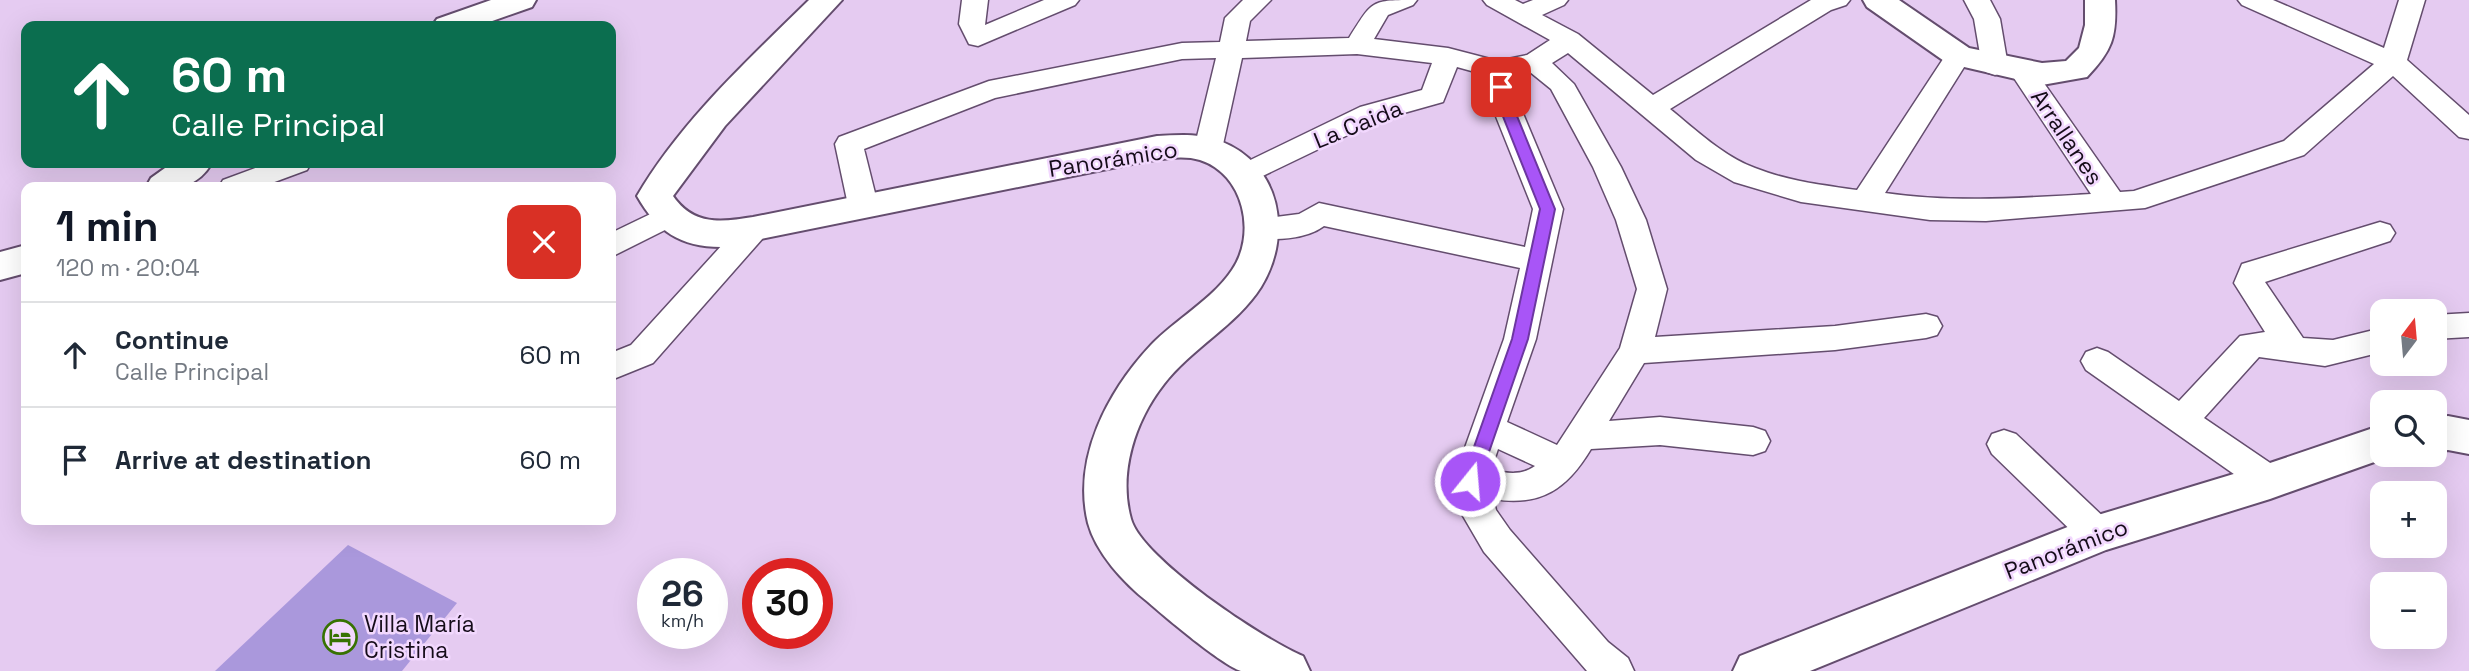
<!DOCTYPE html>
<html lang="en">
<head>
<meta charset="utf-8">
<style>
  :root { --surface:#fff; --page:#f2f2f3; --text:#1f2937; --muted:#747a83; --line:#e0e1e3; --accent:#111827 }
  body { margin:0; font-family:"Space Grotesk",sans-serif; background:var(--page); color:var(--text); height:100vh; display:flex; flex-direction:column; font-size:26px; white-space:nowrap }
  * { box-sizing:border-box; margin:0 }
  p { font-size:23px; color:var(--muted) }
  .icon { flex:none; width:38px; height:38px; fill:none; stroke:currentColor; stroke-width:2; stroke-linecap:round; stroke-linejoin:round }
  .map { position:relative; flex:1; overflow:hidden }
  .details { position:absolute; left:21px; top:182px; width:595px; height:343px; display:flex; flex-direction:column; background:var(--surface); border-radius:14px; box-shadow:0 7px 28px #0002 }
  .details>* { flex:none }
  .banner { position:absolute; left:21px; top:21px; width:595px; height:147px; border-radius:14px; box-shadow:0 7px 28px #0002; background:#0b6e4f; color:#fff; overflow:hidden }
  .needle { width:46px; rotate:16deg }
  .controls { position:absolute; left:2370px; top:299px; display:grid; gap:14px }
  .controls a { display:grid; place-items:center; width:77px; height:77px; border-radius:14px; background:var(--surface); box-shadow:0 7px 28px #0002; font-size:35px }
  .speed { position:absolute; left:637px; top:558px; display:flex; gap:14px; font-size:35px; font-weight:700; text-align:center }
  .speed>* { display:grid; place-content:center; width:91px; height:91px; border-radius:50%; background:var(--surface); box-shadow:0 7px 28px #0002; line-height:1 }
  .speed small { font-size:18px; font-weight:400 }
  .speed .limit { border:10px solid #d22; background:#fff; color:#111 }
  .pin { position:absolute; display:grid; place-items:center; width:60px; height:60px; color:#fff; margin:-30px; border-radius:14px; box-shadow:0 4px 10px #0006 }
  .me { position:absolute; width:77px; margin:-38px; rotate:17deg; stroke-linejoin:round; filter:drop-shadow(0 0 5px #0008) }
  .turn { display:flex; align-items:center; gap:24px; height:147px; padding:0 35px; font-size:32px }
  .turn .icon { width:91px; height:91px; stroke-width:2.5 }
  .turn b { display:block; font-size:49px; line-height:60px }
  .round { display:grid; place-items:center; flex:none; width:74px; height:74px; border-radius:14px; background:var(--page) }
  .summary { display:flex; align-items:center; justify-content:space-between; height:119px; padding:0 35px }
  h1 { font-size:42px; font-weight:600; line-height:52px; color:var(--accent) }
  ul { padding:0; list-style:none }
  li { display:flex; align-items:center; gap:21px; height:105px; padding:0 35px; border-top:2px solid var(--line) }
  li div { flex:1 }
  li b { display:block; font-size:26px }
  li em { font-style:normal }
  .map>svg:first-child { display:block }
  .building { fill:#aa98dc }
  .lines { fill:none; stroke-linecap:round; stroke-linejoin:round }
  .street-casing { stroke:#644d6e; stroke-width:3 }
  .secondary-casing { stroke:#644d6e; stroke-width:4 }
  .street { fill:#fff; fill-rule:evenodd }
  .secondary { fill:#fff; fill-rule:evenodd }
  .route { fill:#a855f7; stroke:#6d37a1; stroke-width:2 }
  .labels { text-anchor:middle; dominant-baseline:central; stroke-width:5; stroke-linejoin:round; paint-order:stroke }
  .street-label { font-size:23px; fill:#150c19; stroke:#f2d8fe }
  .poi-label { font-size:23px; fill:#150c19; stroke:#f2d8fe; text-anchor:start }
</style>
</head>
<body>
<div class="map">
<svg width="2469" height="671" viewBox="0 0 2469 671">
  <rect width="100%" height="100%" fill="#e5cbf1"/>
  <!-- building -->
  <path class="building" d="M348,545L457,603L402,671H215Z"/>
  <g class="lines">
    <!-- street casing -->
    <g class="street-casing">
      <path id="street" d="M962,0H988L985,25L1044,0H1079L1075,5L978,46L969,44L959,24Z
        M1243,0H1271L1250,21L1246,41L1349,38C1373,0 1370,0 1417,0L1413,5L1388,15L1374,39L1448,48L1498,61L1527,55L1550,40L1487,5L1483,0H1515L1523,4L1533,0H1568L1564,5L1542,15L1578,34L1653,95L1811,0H1850L1846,5L1831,10L1670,109C1696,130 1723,156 1755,168C1788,181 1823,185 1857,190L1949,50L1958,48L1967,50L1971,56L1885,193C1954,203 2021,198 2091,194L2010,72L2014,66L2023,63L2032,66L2120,192L2134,191L2284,141L2374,64L2242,5L2238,0H2273L2384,48L2399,0H2425L2407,60L2469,115V139L2459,137L2393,76L2304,155L2145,208L1986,221L1930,220L1801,202L1734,182L1696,160L1568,53L1552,63L1574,84L1621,167L1646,220L1667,289L1655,337L1835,326L1926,314L1937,317L1942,326L1937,335L1926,338L1835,350L1644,363L1609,421L1660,417L1753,427L1765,431L1770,441L1765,451L1753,455L1660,445L1591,449C1567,489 1541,507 1493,499L1496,510L1510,530L1608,642L1628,658L1634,671H1587L1484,552L1463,516L1453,481L1504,339L1520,268L1324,226C1307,239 1272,242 1252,236L1247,228L1252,220L1299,214L1319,203L1525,247L1533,209L1491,104L1486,75L1457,67L1443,102L1379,120L1246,184L1236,181L1232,174L1236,167L1360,107L1422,90L1432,63L1357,54L1242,58L1222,149L1218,156L1208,159L1198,156L1194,149L1216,58L1182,59L995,98L864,149L878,205L873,212L863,215L853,212L848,205L835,144L839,137L989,81L1182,43L1220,42L1225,18ZM1530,72L1551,89L1593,167L1616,220L1637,289L1620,348L1557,445L1507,422L1536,339L1563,209L1519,104L1512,75ZM1498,449L1535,466C1521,476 1507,473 1491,470Z
        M1964,0H1990L2000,19L2008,66L2004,72L1995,75L1986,72L1982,66L1974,19Z
        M269,163H311L307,170L261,187H219L223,180Z
        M667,206L677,210L682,217L677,224L611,257V233Z
        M753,219L763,222L768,230L763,238L653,363L611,380V353L631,345L743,222Z
        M2380,222L2390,225L2395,233L2390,241L2265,282L2303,338L2333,340L2382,328V352L2325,366L2259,357L2204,418L2282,471L2287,481L2282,491L2270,495L2258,491L2086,370L2081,361L2086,352L2097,348L2108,352L2179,401L2240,336L2265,332L2234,283L2242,264Z
        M2469,313V337L2434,339V315Z
        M2004,430L2016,434L2110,523L2116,534L2110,545L2098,549L2086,545L1992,454L1987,444L1992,434Z"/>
    </g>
    <!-- secondary casing -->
    <g class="secondary-casing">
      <path id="secondary" d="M491,0H536L532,7L478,26H432L437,19Z
        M809,0H842L725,126L673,196C694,226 721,222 753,217L1157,136C1178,135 1199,133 1220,141C1281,164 1293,235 1261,287C1237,325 1192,348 1164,384C1135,421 1118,473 1131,519C1142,559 1264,640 1303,656L1310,671C1293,671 1257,671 1241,671C1222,665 1165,617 1148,602C1124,583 1096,553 1088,523C1072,458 1108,391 1151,345C1176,319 1212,300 1232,270C1257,234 1244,174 1200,160C1181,154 1156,160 1137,163L721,247C680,247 657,231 637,196C681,121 748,60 809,0Z
        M1863,0H1899L1969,48L2042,63L2066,61L2079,48L2085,25V0H2115C2117,37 2112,51 2087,77L2042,85L1947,63L1867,7Z
        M172,163H212C195,191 175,187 146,187L151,178Z
        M26,245V273L0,280V252Z
        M2448,416L2469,420V454L2448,450L2434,452V418Z
        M2382,425V455H2394L2270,499L2106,550L1810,671H1733L1740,656L2098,515L2270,463Z"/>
    </g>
    <!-- street -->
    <use href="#street" class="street"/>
    <!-- secondary -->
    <use href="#secondary" class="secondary"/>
  </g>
  <!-- route -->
  <path class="route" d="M1501,83L1508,87L1512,104L1555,209L1528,339L1479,481L1470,489L1462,481L1512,339L1540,209L1498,104L1495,87Z"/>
  <!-- icons -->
  <defs>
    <g id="hotel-ring" transform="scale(1.75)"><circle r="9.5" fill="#f2d8fe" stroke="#377202" stroke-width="1.5"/><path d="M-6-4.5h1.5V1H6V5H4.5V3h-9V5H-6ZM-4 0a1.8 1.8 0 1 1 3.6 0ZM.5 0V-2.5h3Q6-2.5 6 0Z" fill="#377202"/></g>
  </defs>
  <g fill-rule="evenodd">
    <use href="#hotel-ring" x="340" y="637"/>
  </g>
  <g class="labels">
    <!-- street labels -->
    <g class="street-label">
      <text transform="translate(1358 124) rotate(-22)">La Caida</text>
      <text transform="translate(2067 137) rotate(56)">Arrallanes</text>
      <text transform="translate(1113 159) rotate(-9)">Panorámico</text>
      <text transform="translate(2066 549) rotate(-21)">Panorámico</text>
    </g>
    <!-- poi labels -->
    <g class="poi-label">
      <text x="364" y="624">Villa María<tspan x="364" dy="26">Cristina</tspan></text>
    </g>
  </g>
</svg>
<div class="controls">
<a><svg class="needle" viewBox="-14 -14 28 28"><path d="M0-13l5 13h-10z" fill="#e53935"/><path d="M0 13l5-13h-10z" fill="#747a83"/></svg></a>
<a><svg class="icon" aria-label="search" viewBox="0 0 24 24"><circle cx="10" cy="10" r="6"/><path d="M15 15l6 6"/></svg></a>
<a>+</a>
<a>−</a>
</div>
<div class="speed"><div>26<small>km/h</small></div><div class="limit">30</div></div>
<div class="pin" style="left:1501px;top:87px;background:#d93025"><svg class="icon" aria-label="arrive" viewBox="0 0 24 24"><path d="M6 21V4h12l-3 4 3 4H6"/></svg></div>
<svg class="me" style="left:1470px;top:481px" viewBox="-20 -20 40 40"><circle r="17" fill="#a855f7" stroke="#fff" stroke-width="3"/><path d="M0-11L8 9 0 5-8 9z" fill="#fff"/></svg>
<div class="banner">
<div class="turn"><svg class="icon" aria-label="ahead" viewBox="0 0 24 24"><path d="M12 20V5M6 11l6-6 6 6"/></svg><div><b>60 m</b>Calle Principal</div></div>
</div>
<section class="details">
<div class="summary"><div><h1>1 min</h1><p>120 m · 20:04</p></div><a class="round" style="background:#d93025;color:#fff"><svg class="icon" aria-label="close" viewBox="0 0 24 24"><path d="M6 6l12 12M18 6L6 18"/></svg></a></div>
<ul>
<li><svg class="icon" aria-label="ahead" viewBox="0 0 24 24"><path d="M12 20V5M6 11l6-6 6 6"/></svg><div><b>Continue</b><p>Calle Principal</p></div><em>60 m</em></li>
<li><svg class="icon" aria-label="arrive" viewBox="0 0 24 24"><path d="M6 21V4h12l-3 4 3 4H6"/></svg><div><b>Arrive at destination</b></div><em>60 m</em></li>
</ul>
</section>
</div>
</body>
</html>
